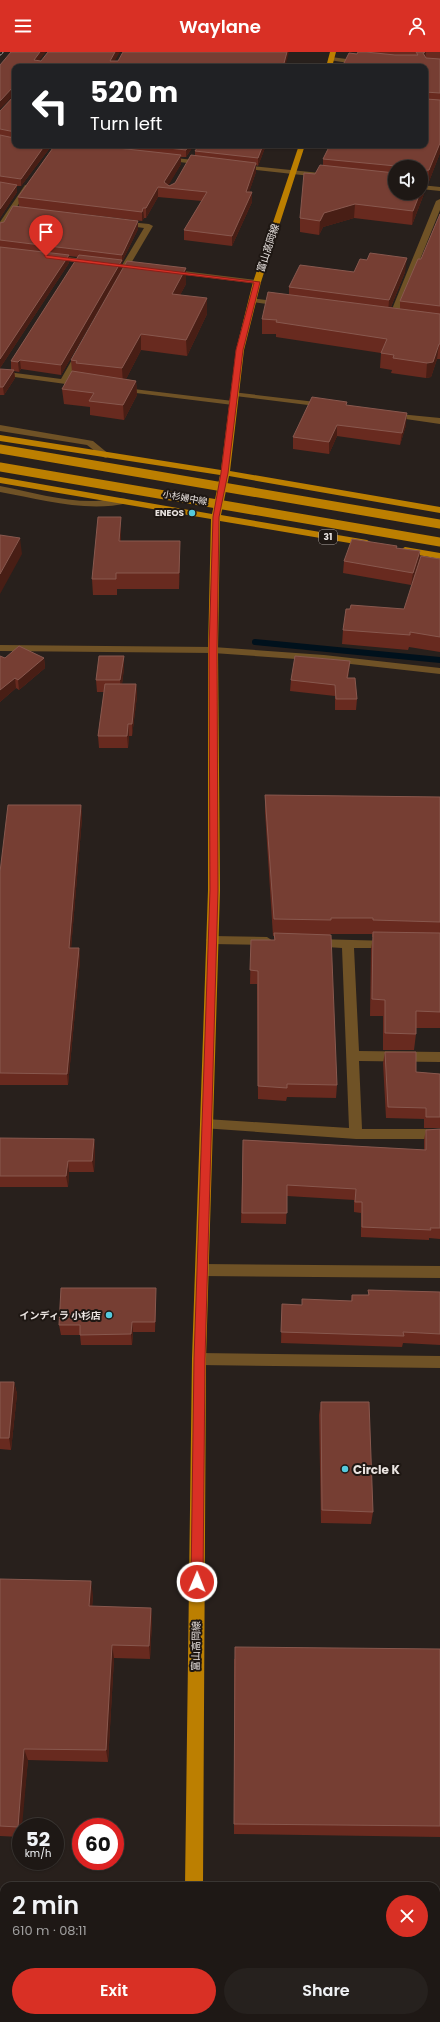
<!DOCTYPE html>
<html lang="en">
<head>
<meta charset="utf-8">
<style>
  :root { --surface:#1e1815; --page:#26211e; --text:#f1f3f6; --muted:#a1a0a0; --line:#3c3734; --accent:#d93025 }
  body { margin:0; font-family:Poppins,"Noto Sans JP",sans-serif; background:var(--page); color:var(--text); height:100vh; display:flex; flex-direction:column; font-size:15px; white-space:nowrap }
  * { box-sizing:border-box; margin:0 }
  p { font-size:13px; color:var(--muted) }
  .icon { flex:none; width:22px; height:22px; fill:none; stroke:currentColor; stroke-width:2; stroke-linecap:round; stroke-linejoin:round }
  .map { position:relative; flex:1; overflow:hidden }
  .sheet { position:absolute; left:0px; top:1830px; width:440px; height:140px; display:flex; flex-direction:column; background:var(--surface); border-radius:12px 12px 0 0; box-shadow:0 1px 3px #0004,0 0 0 1px var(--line) }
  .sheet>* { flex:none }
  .banner { position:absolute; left:12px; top:12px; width:416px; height:84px; border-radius:8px; box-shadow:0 1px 3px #0004,0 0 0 1px var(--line); background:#202124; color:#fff; overflow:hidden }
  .controls { position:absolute; left:388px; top:108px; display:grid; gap:8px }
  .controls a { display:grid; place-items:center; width:40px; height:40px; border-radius:50%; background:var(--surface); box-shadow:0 1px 3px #0004,0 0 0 1px var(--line); font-size:20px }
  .speed { position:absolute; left:12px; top:1766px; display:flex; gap:8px; font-size:20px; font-weight:700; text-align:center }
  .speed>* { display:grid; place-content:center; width:52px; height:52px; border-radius:50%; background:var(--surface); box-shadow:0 1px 3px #0004,0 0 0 1px var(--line); line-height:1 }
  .speed small { font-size:10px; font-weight:400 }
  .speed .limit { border:6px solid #d22; background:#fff; color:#111 }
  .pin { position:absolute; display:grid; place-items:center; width:34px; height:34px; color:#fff; margin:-41px -17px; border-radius:50% 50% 50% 0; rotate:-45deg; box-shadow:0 0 4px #0007 }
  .pin .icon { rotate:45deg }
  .me { position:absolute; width:44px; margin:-22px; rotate:1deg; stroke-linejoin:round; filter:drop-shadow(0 0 3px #0008) }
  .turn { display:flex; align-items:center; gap:14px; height:84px; padding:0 12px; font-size:18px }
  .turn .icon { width:52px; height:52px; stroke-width:2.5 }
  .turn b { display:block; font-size:28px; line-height:34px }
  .round { display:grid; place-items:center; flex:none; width:42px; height:42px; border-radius:21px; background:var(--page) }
  .overview { display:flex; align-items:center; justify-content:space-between; height:68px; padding:0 12px }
  h1 { font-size:24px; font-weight:600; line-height:30px }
  .primary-button { display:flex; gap:8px; margin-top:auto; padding:8px 12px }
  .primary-button a { flex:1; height:46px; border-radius:24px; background:var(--accent); color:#fff; font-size:16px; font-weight:600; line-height:46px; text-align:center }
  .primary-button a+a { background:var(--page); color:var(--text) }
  header { display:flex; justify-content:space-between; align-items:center; height:52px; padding:0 12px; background:var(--accent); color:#fff; font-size:18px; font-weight:600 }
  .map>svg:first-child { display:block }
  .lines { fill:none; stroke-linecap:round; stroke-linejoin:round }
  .stream { stroke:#00111c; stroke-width:6 }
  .minor { fill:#6f5226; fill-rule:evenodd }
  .major { fill:#bc7f01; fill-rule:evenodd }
  .rail-casing { stroke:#c3bcb9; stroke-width:3 }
  .rail { stroke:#1e1713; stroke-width:2; stroke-dasharray:5.5; stroke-linecap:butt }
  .major-bridge { stroke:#bc7f01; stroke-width:9 }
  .wall { fill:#682a1f; fill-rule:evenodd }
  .shaded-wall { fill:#481e15 }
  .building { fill:#763e33; stroke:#88584e }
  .route { fill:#d93025; stroke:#8d1f18 }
  .poi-dot { fill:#55cade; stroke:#1e1713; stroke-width:1.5 }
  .labels { text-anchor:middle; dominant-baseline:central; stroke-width:4; stroke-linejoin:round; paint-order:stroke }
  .far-street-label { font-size:9px; fill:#e9e3e0; stroke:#1e1713 }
  .far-poi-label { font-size:9px; font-weight:bold; fill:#e9e3e0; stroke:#1e1713; text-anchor:end }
  .shield { fill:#1e1713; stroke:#aca6a2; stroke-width:1 }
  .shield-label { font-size:9px; font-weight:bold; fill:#e9e3e0 }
  .street-label { font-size:10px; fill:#e9e3e0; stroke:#1e1713 }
  .poi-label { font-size:10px; font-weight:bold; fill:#e9e3e0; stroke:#1e1713; text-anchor:end }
  .near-poi-label { font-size:12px; font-weight:bold; fill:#e9e3e0; stroke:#1e1713; text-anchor:start }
</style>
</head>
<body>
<header><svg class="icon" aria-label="menu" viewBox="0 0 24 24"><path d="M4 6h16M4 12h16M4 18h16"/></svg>Waylane<svg class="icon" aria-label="person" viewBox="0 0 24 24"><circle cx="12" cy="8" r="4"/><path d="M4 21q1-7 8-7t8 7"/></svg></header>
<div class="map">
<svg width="440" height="1970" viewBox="0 0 440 1970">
  <rect width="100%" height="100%" fill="#28201c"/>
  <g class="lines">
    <!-- stream -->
    <path class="stream" d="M255,590L440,608"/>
    <!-- minor -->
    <path class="minor" d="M331,5L362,9L365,11L362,13L329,8L328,7Z
      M41,93H62L73,96L70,98L44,95Z
      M166,105L203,109L206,111L203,113L164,108V106Z
      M241,113L320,121L323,123L320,125L239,116L238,115Z
      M25,133L30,134L3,177H0V170Z
      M421,133L440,135V139L421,137Z
      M440,147V158L396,267L389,269L388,267L436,149Z
      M119,169L149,172L153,174L130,213L132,218L128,225H125L121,223L124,218L122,213L144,176L122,173H119Z
      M50,203L92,208L96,210L92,212L53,207H50Z
      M167,217L257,228L261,230L257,232L170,221H167Z
      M249,246L282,250L286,252L282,254L252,250H249Z
      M77,299L84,301L68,328L73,329V333L0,323V319L61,327Z
      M117,335L233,349L237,351L233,353L120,339L116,337Z
      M232,340L324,351L328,353L324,355L235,344H232Z
      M389,361L440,366V372L392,365H389Z
      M0,373L93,389L110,403L106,406L103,405L87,393L0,379Z
      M0,434C31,440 64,450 96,449C104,449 124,443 129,449L128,451C86,461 41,447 0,440Z
      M0,593L213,595L324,603L440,616V622L324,609L213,601L0,599Z
      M212,884L267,885L273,889L267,893L212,892L206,888Z
      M315,887L391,889L393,892L387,896H354L359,999L440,1000V1010L359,1009L362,1077H440V1087H356L202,1076L200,1072L202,1068L206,1067L349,1076L342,896L311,894L309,891L311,888Z
      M202,1212L440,1214V1226L202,1224L197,1222L195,1218L197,1214Z
      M199,1301L440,1304V1316L199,1313L194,1311L192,1307L194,1303Z"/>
    <!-- major -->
    <path class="major" d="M330,0H336L332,15H326Z
      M299,93H305L261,230L244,298L230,419L440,455V461L229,424L221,463L367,488L372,491L367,494L220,469L218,598L220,838L206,1307L203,1834H185L192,1307L208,838V598L211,467L0,431V425L212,462L220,423L0,389V383L221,418L236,298L253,230Z
      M405,495L440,501V507L402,500L400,498Z
      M183,1966H201V1970H183Z"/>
    <!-- rail casing -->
    <g class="rail-casing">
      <path id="rail" d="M0,2L2,0"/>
    </g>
    <!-- rail -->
    <use href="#rail" class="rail"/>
    <!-- major-bridge -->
    <path class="major-bridge" d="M0,397L440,472
      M0,415L440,490"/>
  </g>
  <!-- wall -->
  <path class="wall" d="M358,0H440V101L428,132H426L425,139L412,173L354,166L323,175L319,183L300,180V166L315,122L323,113V107L425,93L357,2ZM395,115H421L395,141Z
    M15,43V93H48L49,97L21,134H17V140L0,166V59Z
    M55,93H194L186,105H181V112L168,133L169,134L175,131L195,104V99L199,93H266L258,114L256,113V120L249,140L252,150L232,194L184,188V178L202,149L158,145L146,166H144L142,169L58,159L138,169V177L122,210V217L61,323L21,317L19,320L14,319L15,326L4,343H0V317L11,318V309L78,205L69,204V211L0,316V171L4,170L19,155L18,145Z
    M440,162V307H437L431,325L426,326L391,321L392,318L380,316L381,301L276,285V282H262V267L289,243V235L354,220H405L391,255L400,257V249L421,207Z
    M186,216V232L180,243L207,262L187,304L141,298L126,327L136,329L137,343L124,368L90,363V355L64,352L62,337L72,320L71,308Z
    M347,353L406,373L400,393L337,384L329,402L293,397V385Z
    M121,465V489L180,505L179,537H117V543H93L92,527Z
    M397,494V496L420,499L419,511L411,533L343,521L344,509Z
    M440,507V600L409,595L408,598L342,592L343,578L404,557Z
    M0,604L5,606H44L45,616L19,638L16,636L0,650Z
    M350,609L348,626L357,647L356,658H335V644L290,639L291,628Z
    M124,616L122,632H136L137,644L132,684H129L128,696H99L98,684L104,640H97L96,628Z
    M265,743L440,745V976H416V982L414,998H383V964H370L371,897L373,885H372V882H330L337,1033L336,1046L287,1045L286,1049L258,1047L257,932H250L251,888H274V884H273L265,760Z
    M81,753L82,766L71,896H79L80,908L68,1033H0V820Z
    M385,1000L416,1020L440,1022V1076H424V1067L386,1066L383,1011Z
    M440,1077V1187L429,1186V1188L361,1185V1161L354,1160V1148L287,1144L286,1172L241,1171L243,1088L424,1098V1088L426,1078Z
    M0,1086L94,1087L95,1098L94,1120H69L68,1135H0Z
    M368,1238L440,1240V1293L403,1291L402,1295L281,1291L282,1252L302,1253L351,1249L352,1243H368Z
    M156,1246L155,1280H133L132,1293H81L80,1283H61L59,1273Z
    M0,1330H14L17,1342L11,1398L0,1397Z
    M321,1350L373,1460L371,1472L321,1471L319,1363Z
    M0,1527L93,1543L92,1555L151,1556L152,1569L150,1607L114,1606L108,1710L28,1708L21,1775V1785L0,1784Z
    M440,1597V1785L234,1782V1607Z"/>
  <!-- shaded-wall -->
  <path class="shaded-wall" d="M40,0H46L34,15V8Z
    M115,0H120L111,15L110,9Z
    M287,0H289L285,15H283Z
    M425,0H426L425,12L423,1Z
    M14,34L15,42L0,57V49Z
    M440,91V101L428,132L429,118Z
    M45,93H48L49,97L21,134V127Z
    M189,93H194L186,105V98Z
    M263,93H266L258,114V106Z
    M181,103V112L167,136L164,130Z
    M256,111V120L246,149V140Z
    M427,125L425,139L412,173L413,159L420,141H421V139Z
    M17,133V140L0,166V157Z
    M158,135V145L146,166V156Z
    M252,140V150L232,194V184Z
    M355,152L354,166L323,175L319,183L320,169L324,161Z
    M143,156L144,166L142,169V160Z
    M138,169V177L122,210V203Z
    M69,203V211L0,316V307Z
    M407,206L405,220L388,262L389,248Z
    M122,208V217L61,323V313Z
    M186,216V232L172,258V242Z
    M207,246V262L187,304L186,288Z
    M141,282V298L123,333L122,316Z
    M439,292L437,307L431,325L426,326L427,311Z
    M20,308L21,317L19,320L18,310Z
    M14,318L15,326L4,343L3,335Z
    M136,329L137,343L124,368L123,353Z
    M407,361L406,373L400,393L402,381Z
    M337,373V384L329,402V390Z
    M121,465V481L120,505L119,489Z
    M20,486L22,502L0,542V522Z
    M180,489V505L179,537V521Z
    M420,499L419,511L411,533L413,521Z
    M124,604V616L121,640L120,628Z
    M44,606L45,616L19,638L18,628Z
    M350,609L349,620L346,637L347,626Z
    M15,626L16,636L0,650V638Z
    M136,632L137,644L132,684V672Z
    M128,672L129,684L128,696L127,684Z
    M81,753L82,766L70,908L69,896Z
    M79,896L80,908L68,1033L67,1022Z
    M94,1087L95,1098L94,1120L92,1109Z
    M68,1109L69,1120L68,1135L66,1124Z
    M156,1236V1246L155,1280V1270Z
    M132,1270L133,1280L132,1293L131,1282Z
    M14,1330L17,1342L11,1398L9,1386Z
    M91,1529L93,1543L91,1567L89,1554Z
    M151,1556L152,1569L150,1607L149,1594Z
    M112,1593L114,1606L108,1710L106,1698Z
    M24,1697L28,1708L22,1775H21V1784L18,1775Z
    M61,1966H65V1970H61Z"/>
  <!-- building -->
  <path class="building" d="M11,0H40L34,8L41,9L48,0H115L110,9H118L123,0H287L283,15H15V39L14,34L0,49V13Z
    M358,0H366L395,3H418L416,0H425L423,1L426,6L440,7V41L425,40L426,47L440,48V91L429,118L421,119V115H396V114L323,107L330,93H425V15H342L349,1L357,2Z
    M15,43V80L0,77V59Z
    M15,82V93H45L21,127L0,124V83L14,86Z
    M55,93H90L181,103L164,130L169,134L175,131L191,103L256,111L246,140H252L232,184L184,178L207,140L158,135L146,156H143L142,160L18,145Z
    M142,93H189L186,98Z
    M199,93H263L258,106L195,99Z
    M320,113L395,121V141H420L413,159L355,152L324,161L320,169L300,166L304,121L315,122Z
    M421,121V124L427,125L421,139Z
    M0,130L17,133L0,157Z
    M13,154L138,169L122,203L0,188V171L4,170Z
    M440,162V254L400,249L418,207H421Z
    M0,195L69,203L0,307Z
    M370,201L407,206L389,248L289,235L300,213L354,220L360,207L367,208Z
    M79,203L122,208L61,313L20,308L18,310L11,309Z
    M127,209L186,216L172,242L207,246L186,288L141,282L122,316L76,311L77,309L71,308Z
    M268,240L440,262V292H439L433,310L427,311L393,306L394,303L381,301L387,287L276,270L277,268L262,267Z
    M0,317L14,318L3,335H0Z
    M72,319L136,329L123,353L89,349L94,341L62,337Z
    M312,345L347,350L346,353L407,361L402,381L337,373L329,390L293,385Z
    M98,465H121L119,489H180L179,521H116V527H92Z
    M0,483L20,486L0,522Z
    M352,487L397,494L396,496L420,499L413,521L344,509Z
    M421,504L440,507V585L410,580V583L343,578L346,557H350L351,553L404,557Z
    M19,594L44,606L18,628L15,626L0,638V604L5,606Z
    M99,604H124L120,628H96Z
    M295,604L350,609L347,626H355L357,647H336L335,633L291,628Z
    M105,632H136L132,672H128L127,684H98Z
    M265,743L440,745V870L373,868V866H331V868L274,867Z
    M8,753H81L69,896H79L67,1022L0,1021V820Z
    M373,880L440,881V960L416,959V982L385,981V948L372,947Z
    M274,881L331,883L337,1033L287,1032V1036L258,1034V919L250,918L251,888H275Z
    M385,1000H416V1020L440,1022V1065H426V1056L388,1055Z
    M440,1077V1176H430L431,1178L362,1175V1150H355L356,1137L287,1133V1161H242L243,1088L426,1098V1078Z
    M0,1086L94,1087L92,1109H68L66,1124H0Z
    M61,1236H156L155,1270H132L131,1282L80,1283V1273H59Z
    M368,1238L440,1240V1282L403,1280L404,1284L281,1280L282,1252L302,1253V1247L352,1249V1243H369Z
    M0,1330H14L9,1386H0Z
    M321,1350H369L373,1460L322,1458Z
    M0,1527L91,1529L89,1554L151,1556L149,1594L112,1593L106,1698L24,1697L18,1775L0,1774Z
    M235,1595L440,1597V1774L234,1772Z
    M1,1838H4V1966H61V1970H0V1852Z"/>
  <!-- route -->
  <path class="route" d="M44,203L260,230L243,298L228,421L219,465L217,598L218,838L205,1307L203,1530L201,1534L197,1536L193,1534L191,1530L194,1307L210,838L209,598L213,465L221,421L236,298L254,231L46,206Z"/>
  <!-- markers -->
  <g class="poi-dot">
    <circle cx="192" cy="461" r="4"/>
    <circle cx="109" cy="1263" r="4"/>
    <circle cx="345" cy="1417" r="4"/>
  </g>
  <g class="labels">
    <!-- far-street labels -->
    <g class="far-street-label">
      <text transform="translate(185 446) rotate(10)">小杉婦中線</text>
    </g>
    <!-- far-poi labels -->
    <g class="far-poi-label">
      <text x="184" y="461">ENEOS</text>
    </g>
    <!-- shield labels -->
    <rect class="shield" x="319" y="478" width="18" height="14" rx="3"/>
    <g class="shield-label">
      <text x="328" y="485">31</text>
    </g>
    <!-- street labels -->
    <g class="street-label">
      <text transform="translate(268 196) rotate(-72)">富山高岡線</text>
      <text transform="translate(196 1594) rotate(-89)">富山高岡線</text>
    </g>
    <!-- poi labels -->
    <g class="poi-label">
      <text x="101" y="1263">インディラ 小杉店</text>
    </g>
    <!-- near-poi labels -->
    <g class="near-poi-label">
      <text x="353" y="1417">Circle K</text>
    </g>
  </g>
</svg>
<div class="controls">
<a><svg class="icon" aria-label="sound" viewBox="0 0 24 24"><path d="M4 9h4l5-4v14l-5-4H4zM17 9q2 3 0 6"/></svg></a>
</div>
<div class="speed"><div>52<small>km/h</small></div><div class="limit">60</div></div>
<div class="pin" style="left:46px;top:204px;background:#d93025"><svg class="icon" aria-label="arrive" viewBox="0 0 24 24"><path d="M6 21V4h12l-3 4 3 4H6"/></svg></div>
<svg class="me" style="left:197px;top:1530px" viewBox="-20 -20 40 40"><circle r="17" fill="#d93025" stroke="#fff" stroke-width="3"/><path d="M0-11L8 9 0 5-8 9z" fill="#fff"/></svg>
<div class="banner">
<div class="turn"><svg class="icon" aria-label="left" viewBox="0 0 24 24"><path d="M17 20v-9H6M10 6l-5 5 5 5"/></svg><div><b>520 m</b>Turn left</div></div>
</div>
<section class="sheet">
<div class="overview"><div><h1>2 min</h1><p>610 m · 08:11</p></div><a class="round" style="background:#d93025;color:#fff"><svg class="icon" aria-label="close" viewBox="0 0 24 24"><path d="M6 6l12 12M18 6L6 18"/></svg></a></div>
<div class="primary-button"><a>Exit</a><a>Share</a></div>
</section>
</div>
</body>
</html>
